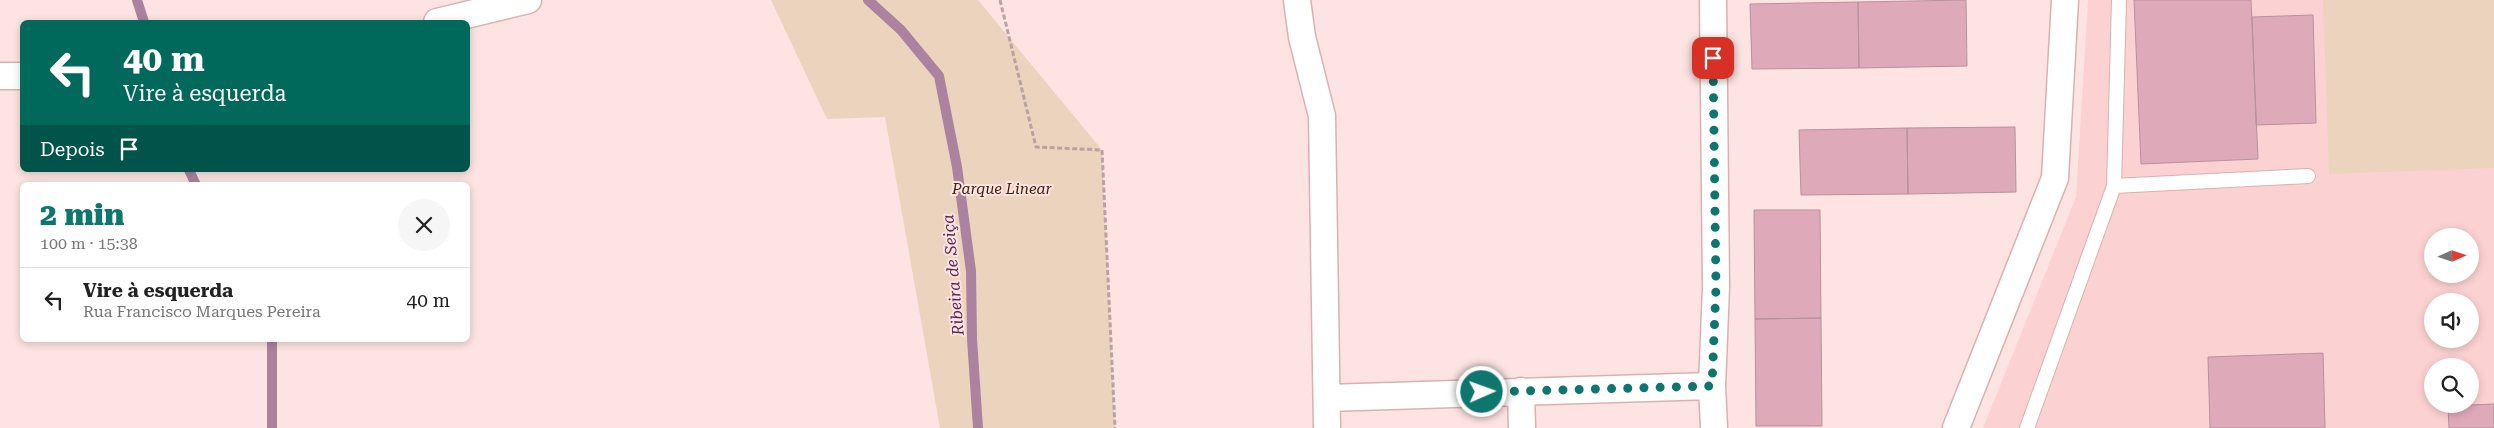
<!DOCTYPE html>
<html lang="pt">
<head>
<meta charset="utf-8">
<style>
  :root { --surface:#fff; --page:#f6f6f6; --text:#222; --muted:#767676; --line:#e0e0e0; --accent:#0f766e }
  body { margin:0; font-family:"Roboto Serif",serif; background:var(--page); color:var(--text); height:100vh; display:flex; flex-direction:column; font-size:19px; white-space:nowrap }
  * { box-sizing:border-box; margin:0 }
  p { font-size:16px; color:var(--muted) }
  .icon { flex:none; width:28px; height:28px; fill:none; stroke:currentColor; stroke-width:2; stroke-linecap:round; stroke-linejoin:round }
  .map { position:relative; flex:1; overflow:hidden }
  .panel { position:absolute; left:20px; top:182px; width:450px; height:160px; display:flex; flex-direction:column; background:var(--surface); border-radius:8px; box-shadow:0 2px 8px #0003 }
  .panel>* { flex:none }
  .hud { position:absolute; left:20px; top:20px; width:450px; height:152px; border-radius:8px; box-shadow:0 2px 8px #0003; background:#00695c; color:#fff; overflow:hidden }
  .needle { width:32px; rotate:87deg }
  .tools { position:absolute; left:2424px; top:228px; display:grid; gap:10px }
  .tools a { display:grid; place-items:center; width:55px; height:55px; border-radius:50%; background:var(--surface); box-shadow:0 2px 8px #0003; font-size:25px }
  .pin { position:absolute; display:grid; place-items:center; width:42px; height:42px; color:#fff; margin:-21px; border-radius:10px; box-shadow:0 2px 8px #0006 }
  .me { position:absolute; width:55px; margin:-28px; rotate:88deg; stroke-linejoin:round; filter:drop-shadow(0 0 4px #0008) }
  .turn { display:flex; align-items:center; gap:18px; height:105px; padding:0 20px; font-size:22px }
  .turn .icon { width:65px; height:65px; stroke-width:2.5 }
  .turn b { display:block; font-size:35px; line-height:42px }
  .then { display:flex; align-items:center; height:48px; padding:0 20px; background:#0003; gap:10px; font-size:19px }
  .round { display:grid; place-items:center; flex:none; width:52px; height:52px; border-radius:26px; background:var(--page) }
  .head { display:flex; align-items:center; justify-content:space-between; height:85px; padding:0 20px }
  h1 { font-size:30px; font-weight:800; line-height:38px; color:var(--accent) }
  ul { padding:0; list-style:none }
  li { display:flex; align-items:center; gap:15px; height:65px; padding:0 20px; border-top:1px solid var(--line) }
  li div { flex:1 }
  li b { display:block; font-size:19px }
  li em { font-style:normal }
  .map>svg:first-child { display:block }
  .built { fill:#fbd2d1; fill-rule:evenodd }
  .green { fill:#ecd3be }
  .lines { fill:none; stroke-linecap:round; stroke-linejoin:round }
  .stream { stroke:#ab829f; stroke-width:10 }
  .building { fill:#deaaba; stroke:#b7919d }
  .service-casing { stroke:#dab1b0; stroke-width:16 }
  .minor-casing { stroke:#dab1b0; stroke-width:29 }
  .path { stroke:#b9a3a2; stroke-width:3; stroke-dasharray:5 2.5; stroke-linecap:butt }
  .service { stroke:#fff; stroke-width:14 }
  .minor { stroke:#fff; stroke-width:26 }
  .route { stroke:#0f766e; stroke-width:9; stroke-dasharray:0 16.2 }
  .labels { text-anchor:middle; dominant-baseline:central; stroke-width:4; stroke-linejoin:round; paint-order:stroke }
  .park-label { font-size:15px; font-style:italic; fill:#3d2207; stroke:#fde3e2 }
  .water-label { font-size:16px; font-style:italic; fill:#5a264e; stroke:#fde3e2 }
</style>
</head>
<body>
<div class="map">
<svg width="2494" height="428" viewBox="0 0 2494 428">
  <rect width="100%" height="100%" fill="#fde3e2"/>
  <!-- built -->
  <path class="built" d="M2088,0H2494V428H1983L2076,197ZM2432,236H2470V274H2432ZM2432,301H2470V339H2432ZM2432,366H2470V404H2432Z"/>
  <!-- green -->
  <path class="green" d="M771,0H978L1102,150L1115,428H940L885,117L827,119Z
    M2323,0H2494V168L2329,174Z"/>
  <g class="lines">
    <!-- stream -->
    <path class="stream" d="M137,0L144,22
      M868,0L901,30L939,76L957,167L971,271L972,339L978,428
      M189,170L196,185
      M272,428V340"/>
  </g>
  <!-- building -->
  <path class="building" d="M1966,0L1967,66L1859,68L1858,2Z
    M2134,0H2251L2258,159L2141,164Z
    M1858,2L1859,68L1752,69L1750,4Z
    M2313,15L2316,123L2256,125L2252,17Z
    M2015,127L2016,192L1908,194L1907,128Z
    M1907,128L1908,194L1801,195L1799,130Z
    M1754,210H1820L1821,318L1755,319Z
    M1821,318L1822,426H1756L1755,319Z
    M2323,353L2325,428H2210L2208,357Z
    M2494,404V428H2449L2448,406Z"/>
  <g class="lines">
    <!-- service casing -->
    <g class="service-casing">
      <path id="service" d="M2114,186L2308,176
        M2027,428L2114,186L2119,0"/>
    </g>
    <!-- minor casing -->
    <g class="minor-casing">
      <path id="minor" d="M1297,0L1302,37L1322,116L1327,428
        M1713,0L1716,287L1712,386L1714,428
        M437,22L528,0
        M0,76H22
        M1521,391L1522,428
        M1327,398L1712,386
        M1956,428L2055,178L2065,0"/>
    </g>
    <!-- path -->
    <path class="path" d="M1000,0L1036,147L1102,150L1115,428"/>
    <!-- service -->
    <use href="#service" class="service"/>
    <!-- minor -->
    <use href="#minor" class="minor"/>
  </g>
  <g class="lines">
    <!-- route -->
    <path class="route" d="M1482,392L1712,386L1716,287L1713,58"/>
  </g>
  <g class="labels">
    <!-- park labels -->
    <g class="park-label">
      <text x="1002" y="189">Parque Linear</text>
    </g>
    <!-- water labels -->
    <g class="water-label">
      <text transform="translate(953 275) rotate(-95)">Ribeira de Seiça</text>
    </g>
  </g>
</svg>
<div class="tools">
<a><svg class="needle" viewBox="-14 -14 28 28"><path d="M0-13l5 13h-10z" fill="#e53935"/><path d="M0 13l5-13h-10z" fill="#767676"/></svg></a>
<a><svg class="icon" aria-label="sound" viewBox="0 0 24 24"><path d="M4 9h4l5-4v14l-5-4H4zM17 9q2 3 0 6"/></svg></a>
<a><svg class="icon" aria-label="search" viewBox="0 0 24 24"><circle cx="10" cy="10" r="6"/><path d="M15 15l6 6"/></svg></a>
</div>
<div class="pin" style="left:1713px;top:58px;background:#d93025"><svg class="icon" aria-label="arrive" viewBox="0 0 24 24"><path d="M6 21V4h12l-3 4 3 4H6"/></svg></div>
<svg class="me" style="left:1482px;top:392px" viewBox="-20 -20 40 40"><circle r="17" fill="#0f766e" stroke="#fff" stroke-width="3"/><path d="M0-11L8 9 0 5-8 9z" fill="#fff"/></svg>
<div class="hud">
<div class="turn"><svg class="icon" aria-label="left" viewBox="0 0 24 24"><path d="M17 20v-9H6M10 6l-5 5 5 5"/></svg><div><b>40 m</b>Vire à esquerda</div></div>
<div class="then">Depois<svg class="icon" aria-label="arrive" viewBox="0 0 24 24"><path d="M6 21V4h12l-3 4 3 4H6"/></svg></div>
</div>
<section class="panel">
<div class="head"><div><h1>2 min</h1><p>100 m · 15:38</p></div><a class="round"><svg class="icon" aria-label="close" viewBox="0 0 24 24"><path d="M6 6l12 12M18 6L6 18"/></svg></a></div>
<ul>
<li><svg class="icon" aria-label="left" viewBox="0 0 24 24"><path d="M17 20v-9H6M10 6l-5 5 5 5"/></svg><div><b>Vire à esquerda</b><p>Rua Francisco Marques Pereira</p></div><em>40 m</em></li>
</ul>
</section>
</div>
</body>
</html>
